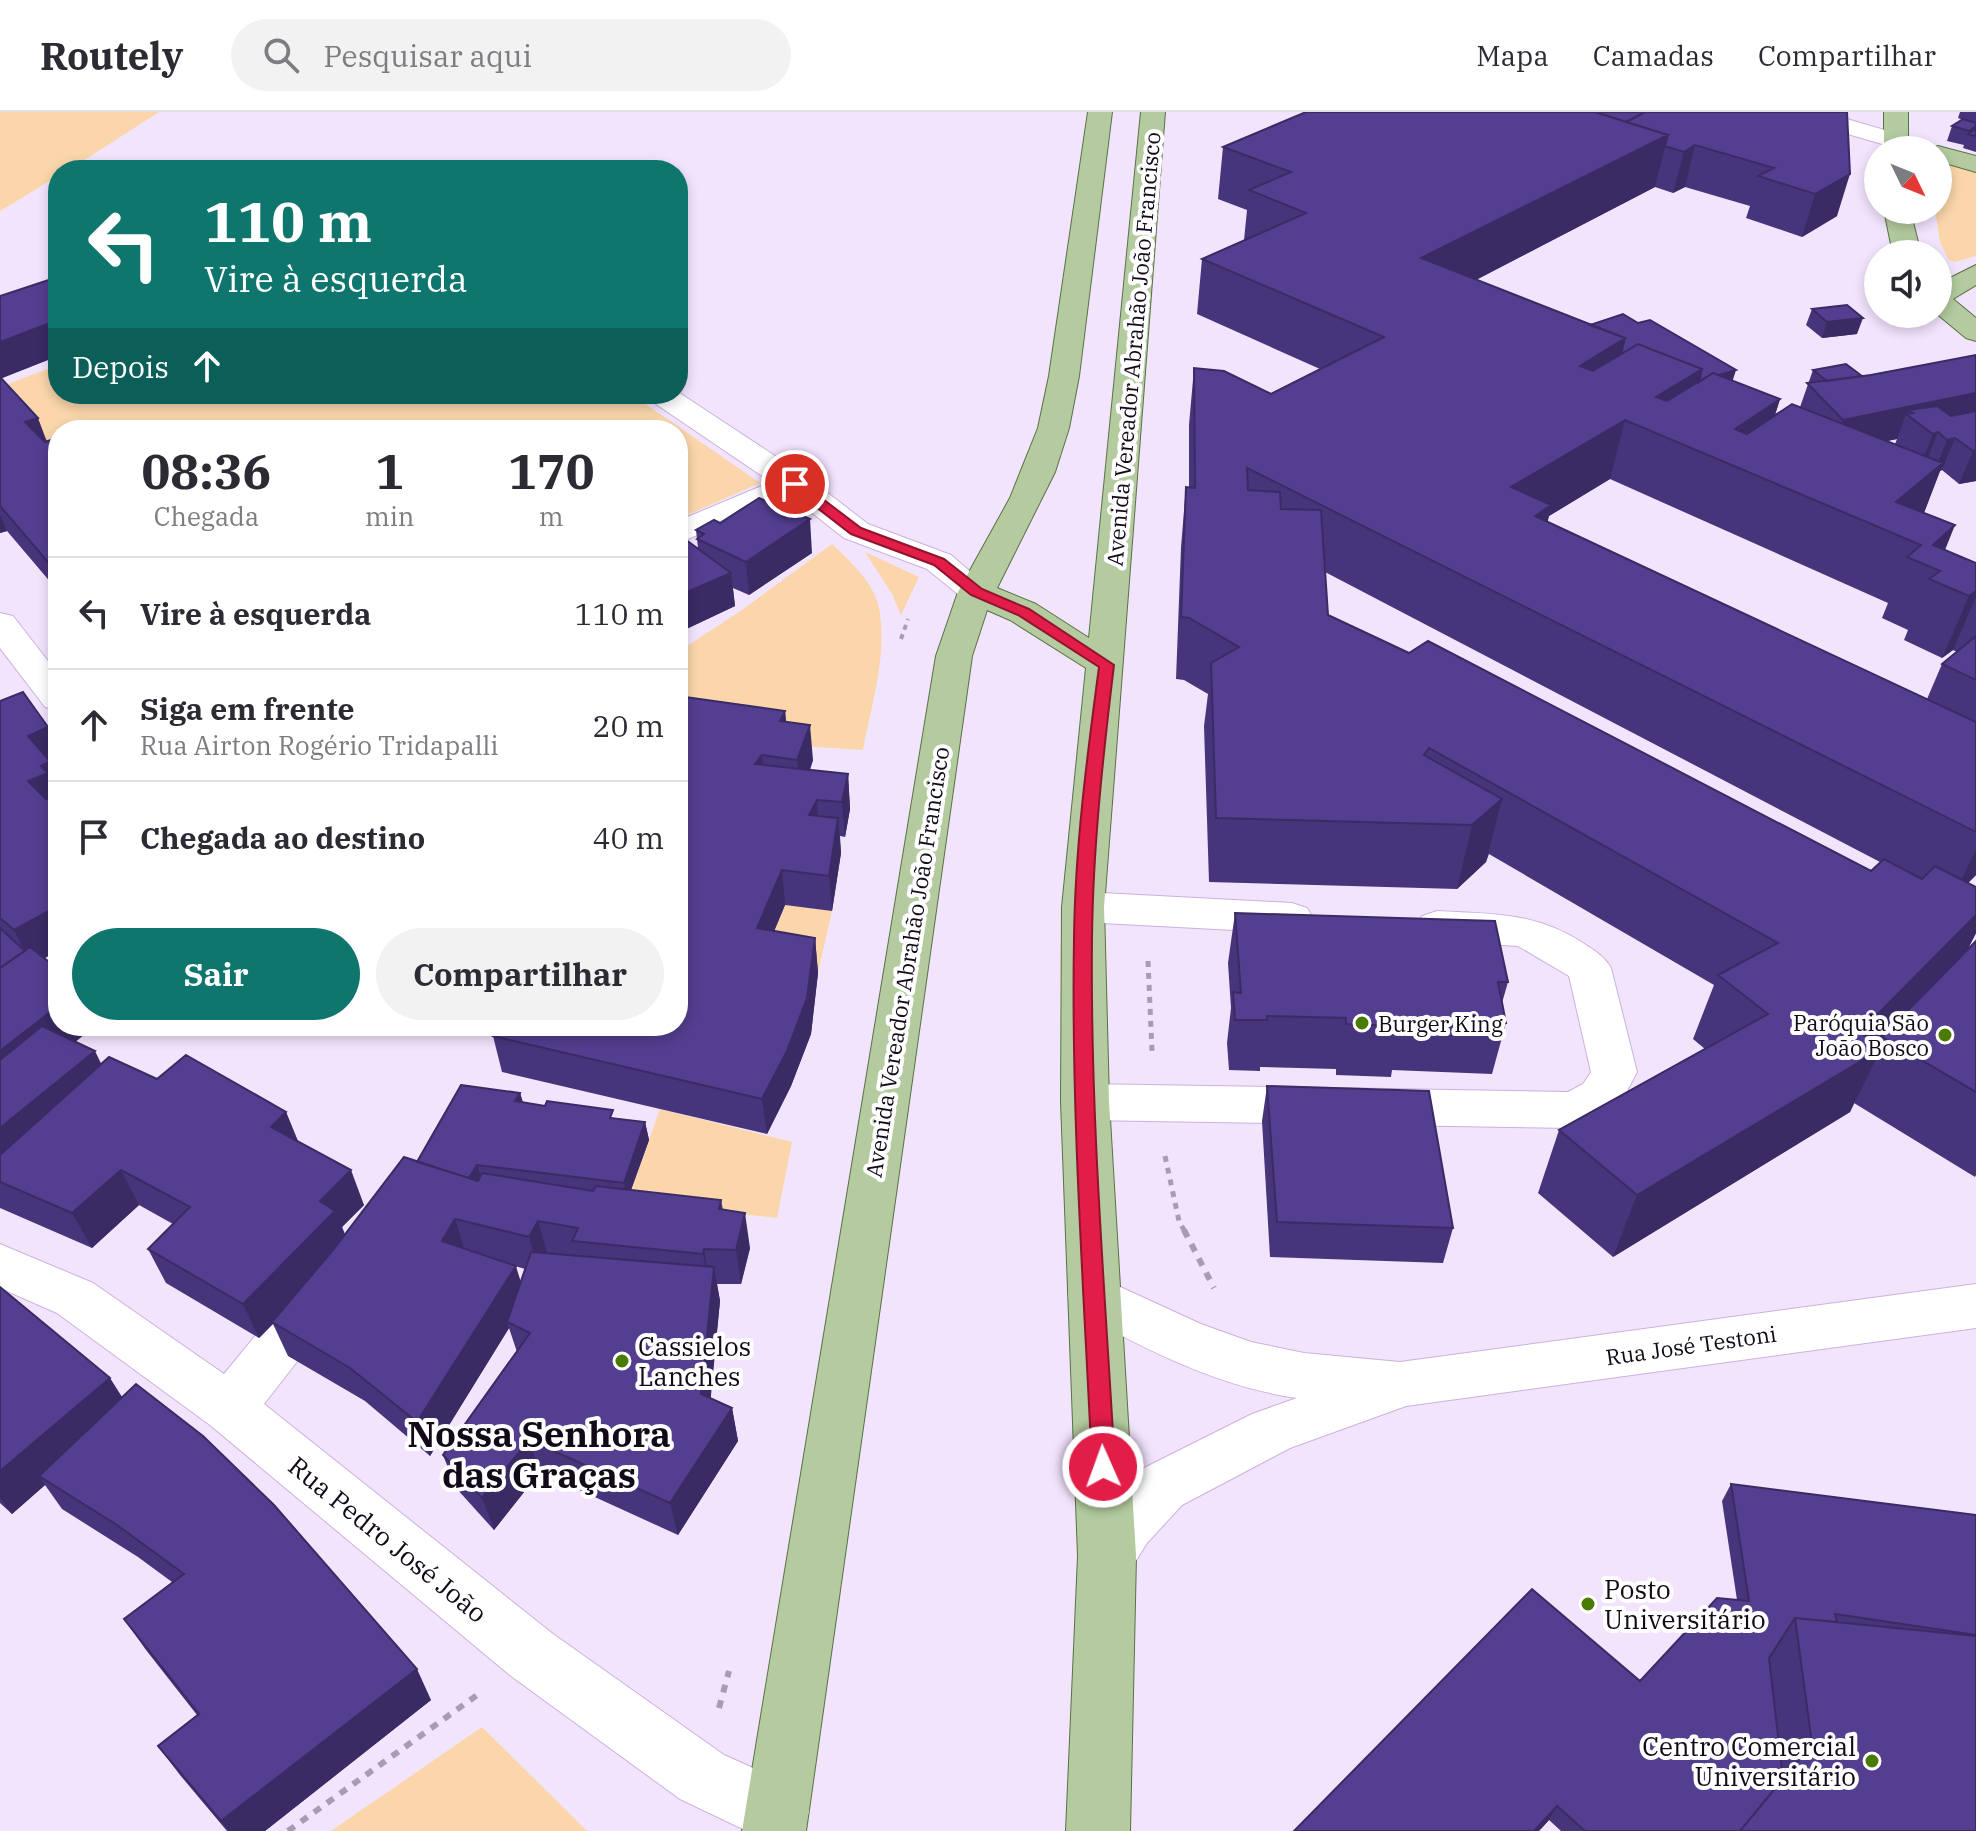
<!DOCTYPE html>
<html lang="pt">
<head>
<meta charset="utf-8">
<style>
  :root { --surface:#fff; --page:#f2f2f3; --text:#2b2b33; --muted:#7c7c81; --line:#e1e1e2; --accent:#0f766e }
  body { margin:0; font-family:"IBM Plex Serif",serif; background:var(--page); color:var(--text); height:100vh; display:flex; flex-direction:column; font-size:30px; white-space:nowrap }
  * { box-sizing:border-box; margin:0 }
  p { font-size:26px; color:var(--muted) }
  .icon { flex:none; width:44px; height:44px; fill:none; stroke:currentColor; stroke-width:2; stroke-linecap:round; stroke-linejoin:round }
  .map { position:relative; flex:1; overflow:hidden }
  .sheet { position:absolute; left:48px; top:308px; width:640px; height:616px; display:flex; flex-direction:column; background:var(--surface); border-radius:32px; box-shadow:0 4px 12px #0003 }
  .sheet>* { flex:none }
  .guide { position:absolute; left:48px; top:48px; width:640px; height:244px; border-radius:32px; box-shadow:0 4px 12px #0003; background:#0f766e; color:#fff; overflow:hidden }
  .needle { width:52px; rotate:133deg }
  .fabs { position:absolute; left:1864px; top:24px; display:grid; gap:16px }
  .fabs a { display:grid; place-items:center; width:88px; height:88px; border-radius:50%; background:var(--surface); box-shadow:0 4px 12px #0003; font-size:40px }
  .pin { position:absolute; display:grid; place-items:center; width:68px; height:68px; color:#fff; margin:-34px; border:4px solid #fff; border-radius:50%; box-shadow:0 2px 8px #0007 }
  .me { position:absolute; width:88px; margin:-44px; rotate:358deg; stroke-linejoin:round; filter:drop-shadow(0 0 6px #0008) }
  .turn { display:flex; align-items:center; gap:28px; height:168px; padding:0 24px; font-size:36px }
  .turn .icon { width:104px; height:104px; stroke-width:2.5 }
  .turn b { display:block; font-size:56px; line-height:68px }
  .then { display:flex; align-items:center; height:76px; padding:0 24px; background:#0003; gap:16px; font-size:30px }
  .eta { display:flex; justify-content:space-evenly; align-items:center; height:136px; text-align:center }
  .eta b { font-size:48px; font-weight:700; line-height:56px }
  .cta { display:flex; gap:16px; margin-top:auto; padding:16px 24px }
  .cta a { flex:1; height:92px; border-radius:48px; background:var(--accent); color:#fff; font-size:32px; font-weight:700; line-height:92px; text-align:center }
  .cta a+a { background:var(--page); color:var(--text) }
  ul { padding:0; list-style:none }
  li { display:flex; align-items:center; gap:24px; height:112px; padding:0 24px; border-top:2px solid var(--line) }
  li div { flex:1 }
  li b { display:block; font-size:30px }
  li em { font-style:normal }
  header { display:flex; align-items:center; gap:48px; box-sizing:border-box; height:112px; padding:0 40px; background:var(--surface); border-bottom:2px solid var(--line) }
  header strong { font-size:38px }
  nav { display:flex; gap:44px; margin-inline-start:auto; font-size:28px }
  .search { width:560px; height:72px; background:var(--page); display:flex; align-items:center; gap:20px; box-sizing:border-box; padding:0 28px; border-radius:44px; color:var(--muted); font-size:30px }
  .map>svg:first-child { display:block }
  .green { fill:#fad6aa }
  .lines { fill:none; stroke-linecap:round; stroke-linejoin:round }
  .minor-casing { stroke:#cbb1dc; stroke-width:2 }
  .major-casing { stroke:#5a7146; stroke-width:2 }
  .path-far2 { stroke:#a99cb2; stroke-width:4; stroke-dasharray:5 5; stroke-linecap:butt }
  .path-far1 { stroke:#a99cb2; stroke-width:5; stroke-dasharray:6 6; stroke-linecap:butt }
  .path { stroke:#a99cb2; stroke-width:6; stroke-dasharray:8 8; stroke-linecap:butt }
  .minor { fill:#fff; fill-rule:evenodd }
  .major { fill:#b3cb9f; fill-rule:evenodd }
  .wall { fill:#47357c; fill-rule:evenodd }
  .shaded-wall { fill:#3a2b65 }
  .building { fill:#533e90; stroke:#3a2b65; stroke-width:2 }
  .route { fill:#e11d48; stroke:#92132f; stroke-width:2 }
  .poi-dot { fill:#4a7b06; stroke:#fff; stroke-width:3 }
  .labels { text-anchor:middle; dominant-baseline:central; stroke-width:8; stroke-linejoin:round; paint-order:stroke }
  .street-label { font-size:22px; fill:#130a19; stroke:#fff }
  .poi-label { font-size:22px; fill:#130a19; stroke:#fff; text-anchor:end }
  .near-poi-label { font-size:26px; fill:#130a19; stroke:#fff; text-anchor:start }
  .near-street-label { font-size:26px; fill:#130a19; stroke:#fff }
  .near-district-label { font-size:36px; font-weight:bold; fill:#130a19; stroke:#fff }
</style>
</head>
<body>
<header>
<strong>Routely</strong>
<div class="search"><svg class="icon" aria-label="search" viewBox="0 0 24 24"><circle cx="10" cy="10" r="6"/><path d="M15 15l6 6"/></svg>Pesquisar aqui</div>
<nav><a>Mapa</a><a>Camadas</a><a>Compartilhar</a></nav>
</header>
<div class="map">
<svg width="1976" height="1719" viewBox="0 0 1976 1719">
  <rect width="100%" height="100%" fill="#f3e4fe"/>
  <!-- green -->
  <path class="green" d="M0,0H159L69,58H58V64L0,99Z
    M1938,53H1950L1976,61V144L1955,150L1949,148L1940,130L1935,98H1938Z
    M58,253V282H631L760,371L678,407V318H58V346L0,275Z
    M832,432C850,449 874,471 879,496C888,542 871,594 863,638L788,633L678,618V540L742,498Z
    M865,440L919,465L901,503L892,482Z
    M785,793L832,799L818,861L761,851Z
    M660,997L792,1030L777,1106L627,1089Z
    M482,1615L587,1719H331Z"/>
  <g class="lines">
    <!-- minor casing -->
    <g class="minor-casing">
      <path id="minor" d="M1785,0H1823L1905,24L1908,29L1905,34L1896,36L1789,5Z
        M678,280L807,365L868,412L951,443L994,480L988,487L976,491L964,487L927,457L844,426L792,385L678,431V409L771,370L650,288L646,282Z
        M0,501L13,504L58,562V598L45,595L0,536Z
        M1083,780L1292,791L1307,796L1313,806L1307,816L1292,821L1083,810L1068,805L1062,795L1068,785Z
        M1437,799C1492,802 1535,800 1583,831C1595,839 1604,844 1611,856L1637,960L1617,998L1574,1016L1085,1008L1068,1003L1061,990L1068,977L1085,972L1568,980L1583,972L1591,960L1569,864L1518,834L1437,829L1422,824L1416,814L1422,804Z
        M0,1132L93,1171L224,1262L302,1167L320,1161L338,1167L346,1182L338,1197L264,1292L553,1522L724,1643L800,1677L809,1700L801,1719H747L680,1687L511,1564L210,1313L57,1201L0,1176Z
        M1094,1163L1201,1212L1251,1230L1304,1241L1400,1250L1976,1172V1216L1406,1294L1290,1336L1182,1393L1147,1431L1127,1463L1107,1471L1087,1463L1078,1444L1107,1395L1142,1357L1252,1302L1297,1286C1219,1275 1144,1237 1076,1199L1068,1184L1076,1169Z"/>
    </g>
    <!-- major casing -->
    <g class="major-casing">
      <path id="major" d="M1088,0H1112L1079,264L1069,316L1055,360L997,476L1036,492L1089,526L1141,0H1165L1104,795L1109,990L1136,1444L1130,1719H1066L1078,1444L1061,990L1062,795L1086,556L1010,508L987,498L972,544L806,1719H742L936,544L958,480L1010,386L1038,316L1049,264Z
        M1884,0H1908V38H1884Z
        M1938,34L1976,44V60L1938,49V38H1928Z
        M1884,98H1910L1921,142H1893Z
        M1976,153V173L1953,187L1976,206V229L1966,226L1937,202L1938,172Z"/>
    </g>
    <!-- path-far2 -->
    <path class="path-far2" d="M901,527L908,507"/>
    <!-- path-far1 -->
    <path class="path-far1" d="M1148,849L1152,939
      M1165,1044L1179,1109L1185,1120"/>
    <!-- path -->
    <path class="path" d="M1184,1118L1214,1176
      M719,1596L729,1559
      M288,1719L480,1581"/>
    <!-- minor -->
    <use href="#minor" class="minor"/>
    <!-- major -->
    <use href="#major" class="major"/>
  </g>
  <!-- wall -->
  <path class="wall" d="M1847,0L1837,104L1802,125L1746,106L1750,94L1685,75L1673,81L1655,75L1476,168L1780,287L1775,303L1800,295L1813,258L1862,264L1976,243V369L1959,372L1942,358L1940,359L1924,401L1945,438L1976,451V763L1968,771L1976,821L1967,838L1976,829V1063L1975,1065L1854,991L1850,1000L1613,1145L1538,1081L1559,1018L1705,937L1693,927L1714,873L1489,742L1486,750L1457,777L1209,770L1204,614L1208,582L1184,568L1176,567L1181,435L1186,375H1189V313L1194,256L1271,282L1320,257L1197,202L1202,147L1244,128L1247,98L1218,87L1223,35ZM1897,327L1895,332L1887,329ZM1610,367L1888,491L1882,506L1908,518L1904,528L1942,546L1953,538L1957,540L1942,552L1927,587L1547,409L1549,404ZM1325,460L1880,750L1871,759L1328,503Z
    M1960,0H1976V40L1963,36L1964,33L1947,29L1952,14L1963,8L1958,6Z
    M0,184L58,244L1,266L47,329L58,327V479L7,419L0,421Z
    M1812,197L1857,222L1822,226L1806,213Z
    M720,411L812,441L749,483L733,476L735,494L680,520L678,518V422L698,436L696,418Z
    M678,584L785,599L786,609L813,648L810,658L848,662L850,697L845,725L840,724L841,741L832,799L785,793L774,819L815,826L818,861L811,922L791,974L767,1022L502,960L493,924L678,914Z
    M0,589L52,655L44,846L58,914H95L75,930L101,952L286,1000L298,1029L364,1093L342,1115L345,1123L417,1050L520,981L523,990L615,1006L645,1010L649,1028L631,1078L721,1088L723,1098L750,1136L741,1172H717L720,1189L710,1286L732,1296L738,1329L678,1423L540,1360L494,1418L456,1376L443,1343L517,1240L509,1216L430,1344L365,1289L288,1244L273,1212L259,1226L166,1171L148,1137L173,1112L139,1093L92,1136L0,1096ZM515,1154L525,1157L521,1170Z
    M1235,801L1508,870L1502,891L1506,911L1492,962L1392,958L1391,965L1336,963V957L1260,955V959L1229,958L1227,931L1231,896L1228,851Z
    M1267,974L1453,1116L1443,1151L1270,1145L1262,1009Z
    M0,1175L122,1285L431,1588L265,1719H227L180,1663L158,1634L197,1603L146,1538L124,1507L172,1470L138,1445L62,1397L45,1373L12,1402L0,1391Z
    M1731,1372L1976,1403V1719H1561L1549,1708L1539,1719L1640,1569L1737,1488L1722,1389Z"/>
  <!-- shaded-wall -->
  <path class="shaded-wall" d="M1668,23L1655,75L1412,201L1421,146Z
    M1695,33L1685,75L1673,81L1684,40Z
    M1850,62L1837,104L1802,125L1815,82Z
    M1863,206L1857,222L1822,226L1827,210Z
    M58,208V244L0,267V230Z
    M1625,226L1610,283L1580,254Z
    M1702,257L1736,258L1726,290L1690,302L1656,285Z
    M1976,281V310L1913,301L1909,298L1908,303L1906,302L1897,327L1832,340L1843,308Z
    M1780,287L1761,346L1735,317Z
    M38,306L50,338L25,310Z
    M1625,308L1610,367L1549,404L1537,454L1511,375Z
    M1938,320L1925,353L1920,354L1933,322Z
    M1955,326L1942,358L1940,359L1920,411L1896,390L1935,358L1947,328Z
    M1976,338V369L1959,372L1973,339Z
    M0,402L7,419L0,421Z
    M810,407L812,441L749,483L746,450Z
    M1955,413L1937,458L1933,433Z
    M58,454V468L53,456Z
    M731,461L735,494L680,520L678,504V484Z
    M1976,479V485L1953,538L1942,546L1969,484Z
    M785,599L788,633L780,609Z
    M810,613L813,648L801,683L797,648Z
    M48,615L58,637V653L52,655L58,668V698L28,669V624Z
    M762,643L766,678L755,652Z
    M848,662L850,697L845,725L842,690Z
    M1502,687L1486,750L1457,777L1472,713Z
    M817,688L819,723L809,703Z
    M838,706L841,741L832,799L829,764Z
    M1976,738V763L1952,787Z
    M782,758L785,793L761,851L757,816Z
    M58,794V839L32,853L14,818Z
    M1976,803V821L1962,849L1882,925L1878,934L1881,937L1850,1000L1613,1145L1637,1083L1860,920Z
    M815,826L818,861L811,922L791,974L767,1022L762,987Z
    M58,894V914H95L1,989L0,939Z
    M95,939L112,974L0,1052V1016Z
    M520,981L525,999L515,989Z
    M286,1000L300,1035L271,1015Z
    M645,1010L649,1028L627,1089L624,1071Z
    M477,1053L483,1071L468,1068Z
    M121,1058L139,1093L92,1136L72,1101Z
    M351,1058L364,1093L342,1115L349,1133L259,1226L243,1192L320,1089Z
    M745,1101L750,1136L741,1172L736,1138Z
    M455,1107L466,1142L442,1129Z
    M538,1109L548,1144L539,1160L529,1125Z
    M704,1137L710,1172L709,1177L703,1142Z
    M516,1154L526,1189L507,1210L509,1216L430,1344L417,1310Z
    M714,1155L720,1189L708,1315L701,1282Z
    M110,1266L131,1299L39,1364L45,1373L12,1402L0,1386V1359Z
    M732,1296L738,1329L678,1423L670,1391Z
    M529,1328L540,1360L494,1418L482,1386Z
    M417,1557L431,1588L265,1719H229L221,1709Z
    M1557,1694L1549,1708L1539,1719H1534Z"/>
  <!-- building -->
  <path class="building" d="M1306,0H1595L1668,23L1421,146L1625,226L1580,254L1593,259L1638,232L1702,257L1656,285L1667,289L1713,261L1780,287L1735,317L1747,322L1792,292L1943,351L1896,390L1955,413L1933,433L1976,451V479L1969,484L1929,467L1940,459L1907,445L1921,433L1625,308L1511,375L1551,393L1535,404L1976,610V720L1247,356L1248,378L1280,380L1281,397L1321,398L1328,503L1409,541L1428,529L1871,759L1884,747L1922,767L1935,754L1976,775V803L1860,920L1881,937L1637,1083L1559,1018L1768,902L1718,863L1778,831L1429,636L1424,643L1502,687L1472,713L1216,706L1211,551L1239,535L1189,506L1181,505L1186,375L1195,376L1194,256L1224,259L1271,282L1384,225L1202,147L1306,101L1249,78L1291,60L1223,35Z
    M1595,0H1645L1626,10Z
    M1645,0H1847L1850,62L1815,82L1758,64L1774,56L1695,33L1684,40L1665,34L1668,23L1626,10Z
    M1963,7L1976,11V14L1969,19L1952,14Z
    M1976,17V24L1968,22Z
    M58,165V208L0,230V184Z
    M1847,193L1863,206L1827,210L1812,197Z
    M1623,202L1638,211L1650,208L1736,258L1719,263L1713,261L1699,270L1702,257L1638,232L1621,242L1625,226L1590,213Z
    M1976,243V281L1843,308L1807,271L1871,263Z
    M1846,252L1862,264L1827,269L1813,258Z
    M0,265L38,306L25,310L45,330L57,326L58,327V454L53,456L0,394Z
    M1937,294L1951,304L1976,299V338L1973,339L1955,326L1947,328L1938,320L1933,322L1906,302L1913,301L1909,298Z
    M759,386L810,407L746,450L697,427L704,422L696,418L714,408L720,411Z
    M678,422L731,461L678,484Z
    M1976,524V568L1942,552Z
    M23,580L48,615L28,624L50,649L41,654L48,661L28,669L46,687L58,682V794L14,818L0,806V589Z
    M678,584L785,599L780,609L810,613L797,648L762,643L755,652L848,662L842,690L817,688L809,703L838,706L829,764L782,758L757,816L815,826L807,886L787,939L762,987L493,924L499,914H678Z
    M1235,801L1495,809L1508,870H1498L1506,911L1401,908L1403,914L1346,912V906L1267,904V908H1235L1233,880L1241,881Z
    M0,816L25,839L0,856Z
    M1976,829V980L1882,925Z
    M30,835L58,857V894L0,939V856Z
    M42,914L95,939L0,1016V948Z
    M186,943L286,1000L271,1015L351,1058L320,1089L335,1099L243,1192L148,1137L190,1095L121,1058L72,1101L0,1070V1043L109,945L157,967Z
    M461,973L520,981L515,989L545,994L547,989L613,998L610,1006L645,1010L624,1071L477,1053L469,1066L417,1050Z
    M1267,974L1429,979L1453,1116L1277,1110Z
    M404,1045L478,1069L482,1061L593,1079L596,1074L721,1088L719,1097L745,1101L736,1138L704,1137L703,1142L572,1129L578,1116L538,1109L529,1125L455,1107L442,1129L516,1154L417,1310L350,1256L272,1210L333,1138Z
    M531,1140L714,1155L701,1282L732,1296L670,1391L529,1328L482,1386L443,1343L530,1221L507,1210Z
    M0,1175L110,1266L0,1359Z
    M136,1272L203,1324L274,1393L417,1557L221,1709L158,1634L199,1602L124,1507L184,1462L117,1413L39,1364Z
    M1731,1372L1976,1403V1523L1835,1502L1837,1510L1795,1506L1769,1546L1783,1667L1740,1719H1585L1557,1694L1534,1719H1294L1532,1477L1640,1569L1717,1486L1749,1489Z
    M1795,1506L1976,1524V1719H1740L1812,1632Z"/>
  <!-- route -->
  <path class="route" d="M790,369H799L861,416L944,447L982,477L1029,497L1114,553C1103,644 1093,735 1092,826C1090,1002 1105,1179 1115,1355L1111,1362L1103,1365L1095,1362L1092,1355C1084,1179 1071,1003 1074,827C1075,736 1087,645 1099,555L1018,503L971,483L934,453L851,422L790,375Z"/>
  <!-- markers -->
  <g class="poi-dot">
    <circle cx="1362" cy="911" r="8"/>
    <circle cx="1945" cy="923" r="8"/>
    <circle cx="622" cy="1249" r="8"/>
    <circle cx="1588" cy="1492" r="8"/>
    <circle cx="1872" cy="1649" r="8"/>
  </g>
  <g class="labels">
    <!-- street labels -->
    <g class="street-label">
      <text transform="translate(1133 237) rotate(-85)">Avenida Vereador Abrahão João Francisco</text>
      <text transform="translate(907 850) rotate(-81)">Avenida Vereador Abrahão João Francisco</text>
      <text transform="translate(1691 1233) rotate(-8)">Rua José Testoni</text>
    </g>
    <!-- poi labels -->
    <g class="poi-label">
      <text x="1929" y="910">Paróquia São<tspan x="1929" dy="25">João Bosco</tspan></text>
      <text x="1378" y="911" text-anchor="start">Burger King</text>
    </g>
    <!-- near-poi labels -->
    <g class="near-poi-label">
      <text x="638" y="1234">Cassielos<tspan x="638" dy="30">Lanches</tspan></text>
      <text x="1604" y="1477">Posto<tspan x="1604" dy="30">Universitário</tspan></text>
      <text x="1856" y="1634" text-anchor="end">Centro Comercial<tspan x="1856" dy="30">Universitário</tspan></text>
    </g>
    <!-- near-street labels -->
    <g class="near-street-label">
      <text transform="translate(388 1427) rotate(39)">Rua Pedro José João</text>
    </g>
    <!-- near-district labels -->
    <g class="near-district-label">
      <text x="539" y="1321">Nossa Senhora<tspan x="539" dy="41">das Graças</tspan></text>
    </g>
  </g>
</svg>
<div class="fabs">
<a><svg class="needle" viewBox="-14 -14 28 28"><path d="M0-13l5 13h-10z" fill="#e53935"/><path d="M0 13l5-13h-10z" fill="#7c7c81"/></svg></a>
<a><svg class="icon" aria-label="sound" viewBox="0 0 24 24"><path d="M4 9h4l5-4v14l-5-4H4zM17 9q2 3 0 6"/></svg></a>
</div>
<div class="pin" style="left:795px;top:372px;background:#d93025"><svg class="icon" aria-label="arrive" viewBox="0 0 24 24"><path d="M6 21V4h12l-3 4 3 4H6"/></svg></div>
<svg class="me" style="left:1103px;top:1355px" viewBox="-20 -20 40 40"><circle r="17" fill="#e11d48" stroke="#fff" stroke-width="3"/><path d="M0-11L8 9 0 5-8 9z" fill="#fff"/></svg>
<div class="guide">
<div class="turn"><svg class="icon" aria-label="left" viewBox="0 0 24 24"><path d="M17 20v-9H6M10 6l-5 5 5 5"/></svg><div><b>110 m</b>Vire à esquerda</div></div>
<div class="then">Depois<svg class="icon" aria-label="ahead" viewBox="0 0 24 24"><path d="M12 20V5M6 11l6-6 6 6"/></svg></div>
</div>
<section class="sheet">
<div class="eta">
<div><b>08:36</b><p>Chegada</p></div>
<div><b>1</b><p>min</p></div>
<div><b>170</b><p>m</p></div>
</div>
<ul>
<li><svg class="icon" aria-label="left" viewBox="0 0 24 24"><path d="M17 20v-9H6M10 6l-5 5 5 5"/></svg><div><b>Vire à esquerda</b></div><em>110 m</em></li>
<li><svg class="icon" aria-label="ahead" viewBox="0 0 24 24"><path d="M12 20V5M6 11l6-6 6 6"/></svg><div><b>Siga em frente</b><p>Rua Airton Rogério Tridapalli</p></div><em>20 m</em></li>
<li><svg class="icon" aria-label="arrive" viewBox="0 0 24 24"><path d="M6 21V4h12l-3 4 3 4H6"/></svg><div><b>Chegada ao destino</b></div><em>40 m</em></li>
</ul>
<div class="cta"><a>Sair</a><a>Compartilhar</a></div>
</section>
</div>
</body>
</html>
